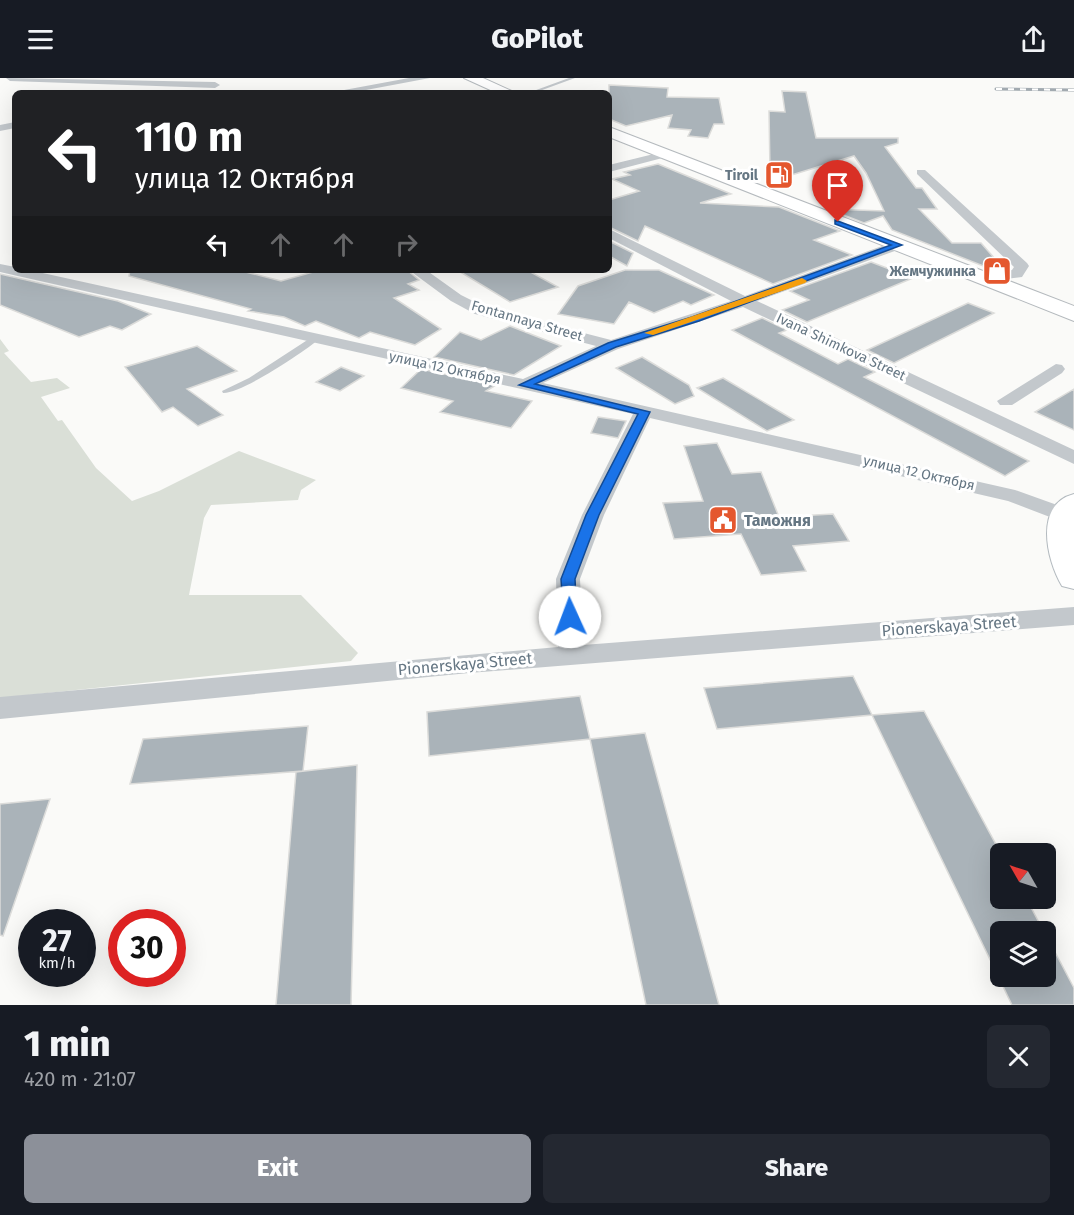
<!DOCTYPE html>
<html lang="en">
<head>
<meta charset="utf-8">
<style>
  :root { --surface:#171b24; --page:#242831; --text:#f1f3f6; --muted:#9ea1a6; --accent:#8c9099 }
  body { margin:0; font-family:"Fira Sans",sans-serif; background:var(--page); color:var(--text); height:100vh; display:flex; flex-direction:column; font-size:22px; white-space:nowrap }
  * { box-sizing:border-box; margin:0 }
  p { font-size:20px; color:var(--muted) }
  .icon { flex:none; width:33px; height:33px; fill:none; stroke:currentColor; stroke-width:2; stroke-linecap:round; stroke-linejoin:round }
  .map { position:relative; height:927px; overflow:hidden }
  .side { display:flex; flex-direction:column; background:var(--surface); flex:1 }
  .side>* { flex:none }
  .guide { position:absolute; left:12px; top:12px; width:600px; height:183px; border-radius:9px; box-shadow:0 6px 24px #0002; background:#202124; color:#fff; overflow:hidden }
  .needle { width:39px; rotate:309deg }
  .buttons { position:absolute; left:990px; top:765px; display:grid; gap:12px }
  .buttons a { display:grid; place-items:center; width:66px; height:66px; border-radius:9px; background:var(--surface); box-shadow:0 6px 24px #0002; font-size:30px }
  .speed { position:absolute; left:18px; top:831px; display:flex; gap:12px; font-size:30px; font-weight:700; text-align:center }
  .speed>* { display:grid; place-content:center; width:78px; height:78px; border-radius:50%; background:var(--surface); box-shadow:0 6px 24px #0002; line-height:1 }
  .speed small { font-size:15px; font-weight:400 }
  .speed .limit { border:9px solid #d22; background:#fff; color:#111 }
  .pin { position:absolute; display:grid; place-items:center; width:51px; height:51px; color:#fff; margin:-62px -26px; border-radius:50% 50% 50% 0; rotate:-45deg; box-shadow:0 0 6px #0007 }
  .pin .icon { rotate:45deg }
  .me { position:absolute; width:66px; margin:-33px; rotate:358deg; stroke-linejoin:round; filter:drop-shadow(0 0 4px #0008) }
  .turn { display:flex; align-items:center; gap:21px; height:126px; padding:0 24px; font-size:27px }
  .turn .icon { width:78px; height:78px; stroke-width:2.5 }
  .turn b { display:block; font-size:42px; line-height:51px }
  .lanes { display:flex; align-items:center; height:57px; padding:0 24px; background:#0003; justify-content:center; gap:30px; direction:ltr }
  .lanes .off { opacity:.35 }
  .round { display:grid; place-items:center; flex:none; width:63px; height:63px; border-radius:9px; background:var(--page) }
  .summary { display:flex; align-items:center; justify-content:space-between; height:102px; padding:0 24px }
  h1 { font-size:36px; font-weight:800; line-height:45px }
  .primary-button { display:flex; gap:12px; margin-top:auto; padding:12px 24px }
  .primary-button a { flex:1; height:69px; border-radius:9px; background:var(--accent); color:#fff; font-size:24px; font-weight:800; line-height:69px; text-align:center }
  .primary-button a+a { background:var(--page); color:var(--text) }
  header { display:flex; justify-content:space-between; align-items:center; height:78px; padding:0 24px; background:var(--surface); font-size:27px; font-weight:800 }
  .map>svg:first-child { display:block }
  .green { fill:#dadfd7 }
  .building { fill:#aab3b9; stroke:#dcdcda; stroke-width:1.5 }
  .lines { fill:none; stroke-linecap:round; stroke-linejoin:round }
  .secondary-casing { stroke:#b3babf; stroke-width:2 }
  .primary-casing { stroke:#b5babe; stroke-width:2 }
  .lane { fill:#c3c8cc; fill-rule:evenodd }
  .street { fill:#c3c8cc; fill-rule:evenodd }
  .secondary { fill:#fff; fill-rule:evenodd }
  .primary { fill:#fff; fill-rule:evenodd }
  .rail-casing { stroke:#a2aab0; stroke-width:3 }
  .rail { stroke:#fff; stroke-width:2; stroke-dasharray:6; stroke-linecap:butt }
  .route { fill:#1a73e8; stroke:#114b97; stroke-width:1.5 }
  .slow { fill:#f59e0b }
  .labels { text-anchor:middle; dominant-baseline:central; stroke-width:6; stroke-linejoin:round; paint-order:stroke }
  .far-poi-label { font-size:14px; font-weight:bold; fill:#657683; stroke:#fff; text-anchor:end }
  .far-street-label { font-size:14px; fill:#657683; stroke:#fff }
  .poi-label { font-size:16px; font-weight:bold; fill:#657683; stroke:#fff; text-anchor:start }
  .street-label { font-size:16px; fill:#657683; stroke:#fff }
</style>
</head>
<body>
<header><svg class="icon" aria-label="menu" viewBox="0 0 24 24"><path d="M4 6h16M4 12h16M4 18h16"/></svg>GoPilot<svg class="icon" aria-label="share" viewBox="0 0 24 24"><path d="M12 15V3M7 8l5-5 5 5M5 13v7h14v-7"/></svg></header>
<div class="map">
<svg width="1074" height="927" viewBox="0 0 1074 927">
  <rect width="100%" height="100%" fill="#fafaf8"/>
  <!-- green -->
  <path class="green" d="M0,261L9,273L4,275L31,304L57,300L70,310L41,319L58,343L62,342L96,390L132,423L159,413L239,373L316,402L301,412L298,422L211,427L204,440L189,517H301L358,575L351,583L0,620Z"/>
  <!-- building -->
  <path class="building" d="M609,7L668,10L667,19L719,20L724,46H714L708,60L688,58L691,52L668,50L672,37L626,48L609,41Z
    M782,13L806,14L816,60H898V65L885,69L916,110H922L937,131H919L952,165H981L1004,191L996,193L892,152L883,138L864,145L828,131L884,133L866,95L854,78L785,99L770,94L769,33L785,34Z
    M658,86L731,116L700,125L779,129L840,153L814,162L852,177L773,206L645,148L638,163L609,149V122L639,113L612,101L630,97L624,94Z
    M609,163L633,175L627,188L609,178Z
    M871,184L913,200L807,244L782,232L809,222L790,213Z
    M130,192H238L281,203L320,192H407L419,202L408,206L419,212L394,220L441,251L415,267L370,254L359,260L316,243L305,248L284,239L248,233L251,231L129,198Z
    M457,192H527L558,209L510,224Z
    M625,192H659L714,217L691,227L683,223L654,235L629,224L614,246L558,236L578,208Z
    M0,196L118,223L151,236L122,252L110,248L79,259L0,227Z
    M968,225L994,235L894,285L867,272Z
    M762,240L787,252L779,255L838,286L848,281L875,294L864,299L1029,383L1005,398L732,252Z
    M510,248L561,268L514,297L434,279L460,254L481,262Z
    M197,268L237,293L187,311L223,337L198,348L173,329L162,334L125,289Z
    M642,279L689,307L694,318L675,326L616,290Z
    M341,289L364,298L340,313L316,304Z
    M421,291L496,307L486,313L532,323L511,350L440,334L453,323L401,310Z
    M723,300L794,342L767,353L697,310Z
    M1074,311V352L1035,334Z
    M598,339L626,343L618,360L591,355Z
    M717,365L732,396L761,394L779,439L833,436L849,463L793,468L806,493L761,497L741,456L674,461L663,425L703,423L684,368Z
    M853,598L872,637L717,651L704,610Z
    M580,618L590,661L429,678L427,634Z
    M924,633L1000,774V820H1026L1044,854H1000V898H1046V857L1074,910V927H1012L872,637Z
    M308,648L303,693L130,706L143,661Z
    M645,655L719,927H646L590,661Z
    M357,687L351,927H276L296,694Z
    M50,721L3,858L0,857V726Z"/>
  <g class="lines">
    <!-- secondary casing -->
    <g class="secondary-casing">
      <path id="secondary" d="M1074,416V511L1062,508C1046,481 1034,426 1074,416Z"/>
    </g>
    <!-- primary casing -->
    <g class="primary-casing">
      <path id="primary" d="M464,0H483L516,15H497Z
        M609,49L1074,228V243L609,59Z"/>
    </g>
    <!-- lane -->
    <path class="lane" d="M569,0H575L534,15H528Z
      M312,259H315L319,261C304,274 241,316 223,315L222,313L249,300Z"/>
    <!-- street -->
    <path class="street" d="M6,0L215,4L220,7L215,10L10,3Z
      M409,0H430L350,15H328Z
      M15,44V50L0,53V47Z
      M666,73L672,76L670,78L609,94V87Z
      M917,92H925L1027,185L1029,188L1022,199L980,204L978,201L980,198L1012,192L1014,189L917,96Z
      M609,151L745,218L893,164H903V170L757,223L1074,372V386L743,229L618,271L543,305L1015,412L1071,432L1074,437L1071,442L1063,444L1008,423L650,340L604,437L580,501L583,567L1074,529V547L469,595L0,641V619L558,569L556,501L582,437L633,336L0,194V186L15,189V192H29L523,301L596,268L475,236L451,223L409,192H426L461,217L487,230L611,262L731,223L609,160Z
      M1056,286L1062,287L1065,291L1062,295L1012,327H1000L997,323Z"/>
    <!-- secondary -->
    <use href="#secondary" class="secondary"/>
    <!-- primary -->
    <use href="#primary" class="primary"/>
    <!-- rail casing -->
    <g class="rail-casing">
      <path id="rail" d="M996,11L1074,12"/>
    </g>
    <!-- rail -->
    <use href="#rail" class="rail"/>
  </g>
  <!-- route -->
  <path class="route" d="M835,142L902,167L699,243L616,269L535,306L650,334L599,437L575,501L577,539L575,543H564L561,501L586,437L638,336L519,307L608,265L692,239L891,167L835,146Z"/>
  <!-- slow -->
  <path class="slow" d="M802,200L807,203L805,205L653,257L644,255Z"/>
  <!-- icons -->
  <defs>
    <g id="fuel-square" transform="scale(1.5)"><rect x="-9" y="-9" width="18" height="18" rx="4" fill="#e4572e" stroke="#fff"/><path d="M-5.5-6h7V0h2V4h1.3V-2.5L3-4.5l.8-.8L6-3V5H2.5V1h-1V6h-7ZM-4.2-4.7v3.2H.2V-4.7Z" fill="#fff"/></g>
    <g id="shop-square" transform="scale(1.5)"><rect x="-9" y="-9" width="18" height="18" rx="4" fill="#e4572e" stroke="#fff"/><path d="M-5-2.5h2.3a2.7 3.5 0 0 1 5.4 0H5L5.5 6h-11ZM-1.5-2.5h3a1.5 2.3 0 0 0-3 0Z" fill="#fff"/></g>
    <g id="civic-square" transform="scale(1.5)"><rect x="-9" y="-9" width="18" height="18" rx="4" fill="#e4572e" stroke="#fff"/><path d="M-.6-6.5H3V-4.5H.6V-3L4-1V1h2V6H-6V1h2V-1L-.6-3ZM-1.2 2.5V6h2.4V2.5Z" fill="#fff"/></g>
  </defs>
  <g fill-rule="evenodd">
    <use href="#fuel-square" x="779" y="97"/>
    <use href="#shop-square" x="997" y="193"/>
    <use href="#civic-square" x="723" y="442"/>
  </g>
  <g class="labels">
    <!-- far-poi labels -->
    <g class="far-poi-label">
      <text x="758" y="97">Tiroil</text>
      <text x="976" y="193">Жемчужинка</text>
    </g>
    <!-- far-street labels -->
    <g class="far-street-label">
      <text transform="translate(527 243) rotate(16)">Fontannaya Street</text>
      <text transform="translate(841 269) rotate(25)">Ivana Shimkova Street</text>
      <text transform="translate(445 290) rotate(12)">улица 12 Октября</text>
      <text transform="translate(919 395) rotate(13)">улица 12 Октября</text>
    </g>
    <!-- poi labels -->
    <g class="poi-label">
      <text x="744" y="442">Таможня</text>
    </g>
    <!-- street labels -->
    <g class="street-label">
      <text transform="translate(949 548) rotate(-4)">Pionerskaya Street</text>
      <text transform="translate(465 586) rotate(-5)">Pionerskaya Street</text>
    </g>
  </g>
</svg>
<div class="buttons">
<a><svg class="needle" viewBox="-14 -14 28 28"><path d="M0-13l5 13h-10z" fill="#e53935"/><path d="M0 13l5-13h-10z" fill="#9ea1a6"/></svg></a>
<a><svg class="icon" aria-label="layers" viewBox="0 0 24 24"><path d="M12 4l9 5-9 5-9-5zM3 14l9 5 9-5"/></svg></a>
</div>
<div class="speed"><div>27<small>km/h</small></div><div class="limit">30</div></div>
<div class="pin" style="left:838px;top:144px;background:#d93025"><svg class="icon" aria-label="arrive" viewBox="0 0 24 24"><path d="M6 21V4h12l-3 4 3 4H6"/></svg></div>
<svg class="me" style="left:570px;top:539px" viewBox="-20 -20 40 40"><circle r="19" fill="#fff"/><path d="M0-13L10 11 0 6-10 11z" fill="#1a73e8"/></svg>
<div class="guide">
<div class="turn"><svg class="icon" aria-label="left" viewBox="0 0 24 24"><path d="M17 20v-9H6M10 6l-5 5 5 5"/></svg><div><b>110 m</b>улица 12 Октября</div></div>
<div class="lanes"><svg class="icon" aria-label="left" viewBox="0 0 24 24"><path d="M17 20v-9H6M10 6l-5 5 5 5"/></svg><svg class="icon off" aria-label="ahead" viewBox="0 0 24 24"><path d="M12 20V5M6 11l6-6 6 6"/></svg><svg class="icon off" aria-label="ahead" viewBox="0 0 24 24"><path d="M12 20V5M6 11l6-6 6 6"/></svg><svg class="icon off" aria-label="right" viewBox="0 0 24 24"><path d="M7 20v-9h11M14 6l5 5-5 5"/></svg></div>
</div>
</div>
<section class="side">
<div class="summary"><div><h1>1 min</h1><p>420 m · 21:07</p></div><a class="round"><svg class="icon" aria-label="close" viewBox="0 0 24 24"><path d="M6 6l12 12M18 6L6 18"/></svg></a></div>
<div class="primary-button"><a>Exit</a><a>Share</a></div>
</section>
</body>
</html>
